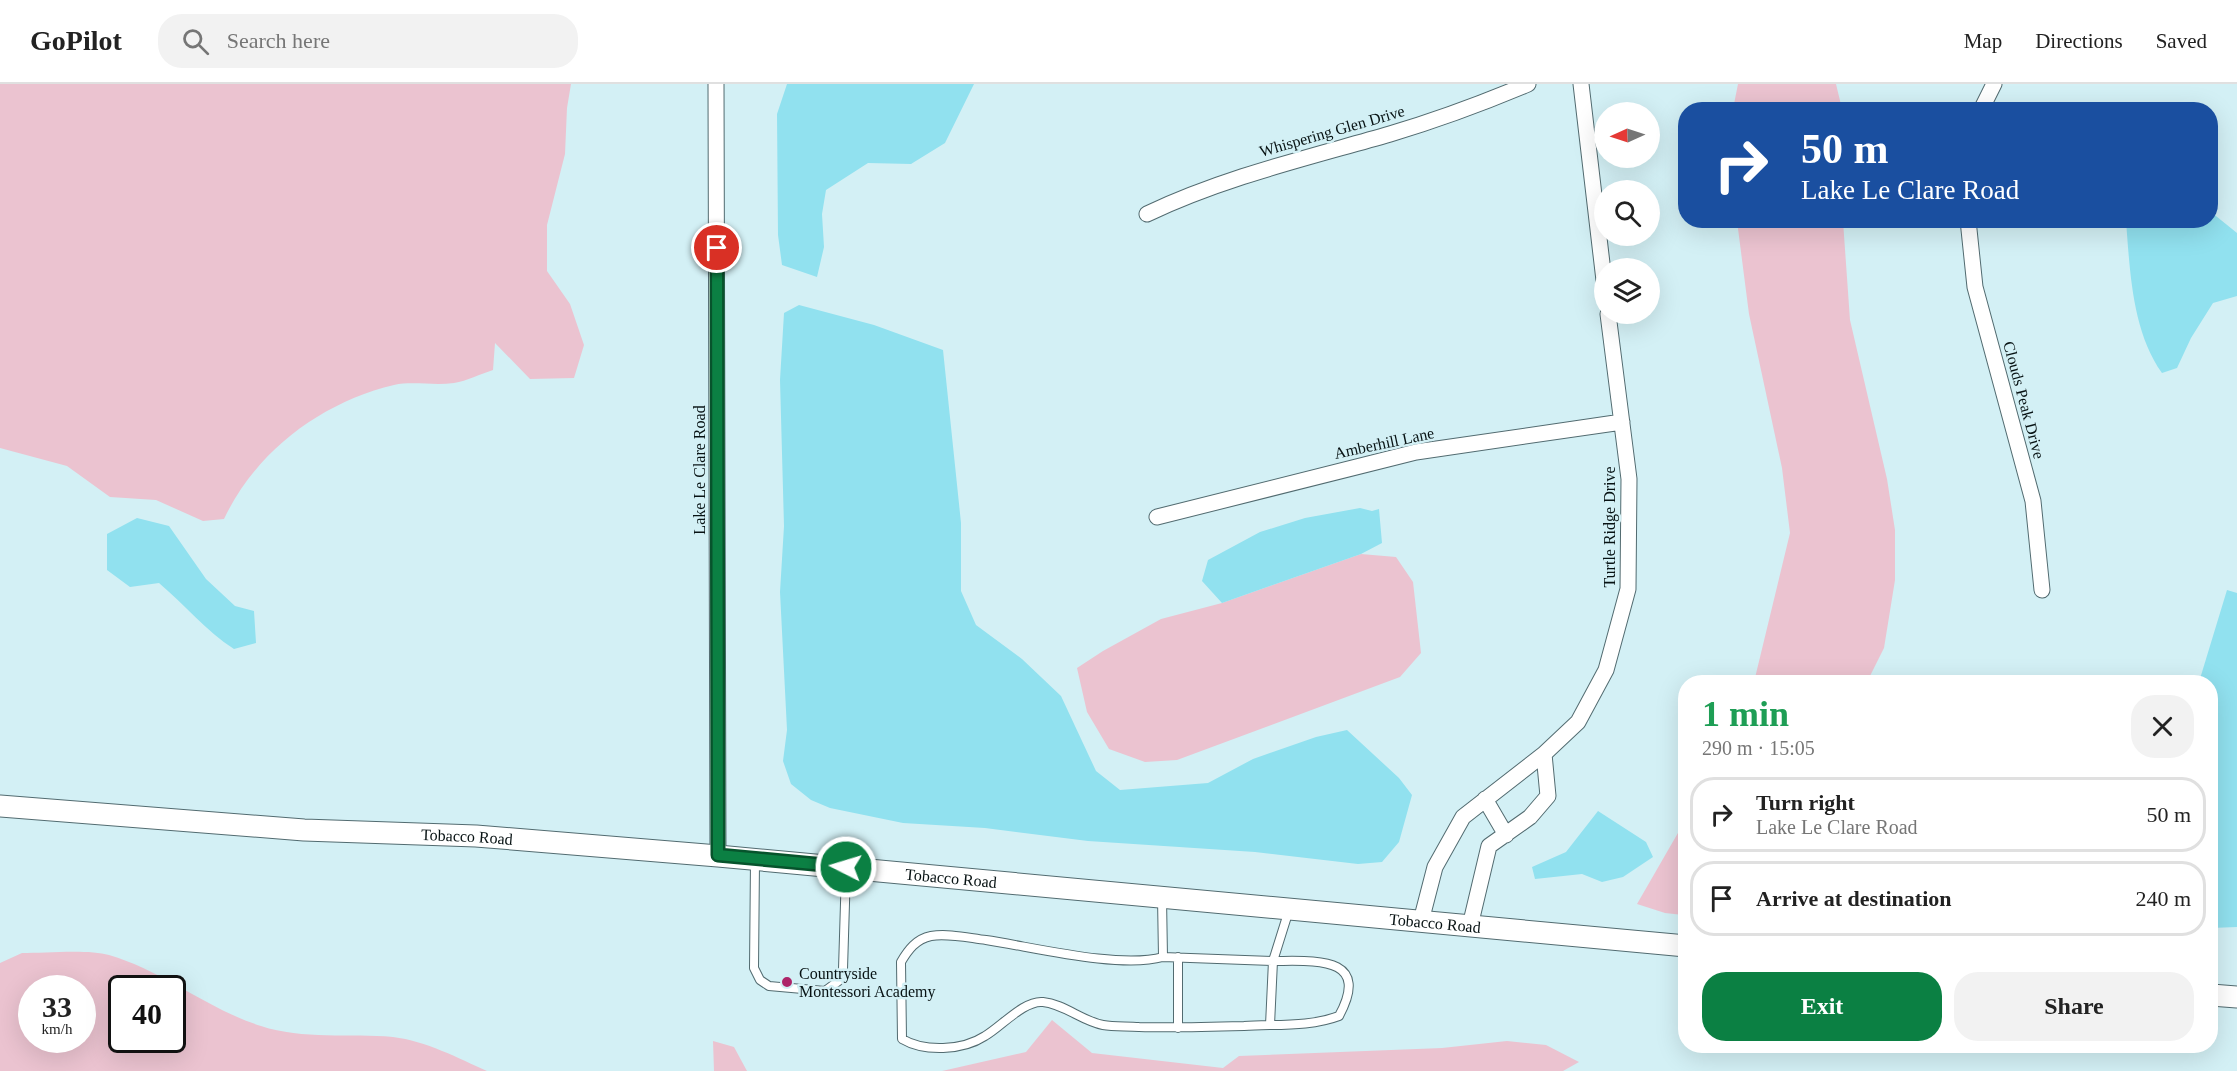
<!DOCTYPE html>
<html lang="en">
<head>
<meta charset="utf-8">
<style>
  :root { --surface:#fff; --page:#f2f2f2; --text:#222; --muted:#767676; --line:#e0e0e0; --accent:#0b8043 }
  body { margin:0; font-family:"Times New Roman",serif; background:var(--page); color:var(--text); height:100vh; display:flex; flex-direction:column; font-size:22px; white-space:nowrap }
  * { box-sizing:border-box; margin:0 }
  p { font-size:20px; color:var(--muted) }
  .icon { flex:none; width:33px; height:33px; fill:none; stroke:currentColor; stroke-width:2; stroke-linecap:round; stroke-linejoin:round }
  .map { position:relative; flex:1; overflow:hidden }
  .details { position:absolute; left:1678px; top:591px; width:540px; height:378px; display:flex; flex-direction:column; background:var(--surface); border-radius:24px; box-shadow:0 6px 24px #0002 }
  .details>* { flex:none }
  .top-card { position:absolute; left:1678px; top:18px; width:540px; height:126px; border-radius:24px; box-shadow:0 6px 24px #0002; background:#1a4fa0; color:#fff; overflow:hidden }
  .needle { width:39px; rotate:267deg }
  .fabs { position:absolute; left:1594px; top:18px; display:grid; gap:12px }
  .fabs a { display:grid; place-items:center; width:66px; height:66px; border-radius:50%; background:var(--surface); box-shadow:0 6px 24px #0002; font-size:30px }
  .speed { position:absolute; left:18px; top:891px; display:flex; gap:12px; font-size:30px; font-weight:700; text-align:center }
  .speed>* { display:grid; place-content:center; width:78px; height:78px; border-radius:50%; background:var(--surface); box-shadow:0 6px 24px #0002; line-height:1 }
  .speed small { font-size:15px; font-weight:400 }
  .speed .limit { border:3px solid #111; border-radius:9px; background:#fff; color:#111 }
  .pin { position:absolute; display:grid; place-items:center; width:51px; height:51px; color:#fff; margin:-26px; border:3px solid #fff; border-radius:50%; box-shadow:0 2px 6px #0007 }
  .me { position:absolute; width:66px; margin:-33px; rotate:275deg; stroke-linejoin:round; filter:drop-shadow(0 0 4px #0008) }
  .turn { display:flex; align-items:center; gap:21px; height:126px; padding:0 24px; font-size:27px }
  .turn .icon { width:78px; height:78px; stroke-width:2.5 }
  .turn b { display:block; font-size:42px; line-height:51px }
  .round { display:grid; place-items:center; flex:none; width:63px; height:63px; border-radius:24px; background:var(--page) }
  .summary { display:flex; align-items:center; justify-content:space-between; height:102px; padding:0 24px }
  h1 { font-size:36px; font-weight:600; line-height:45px; color:#1e9e55 }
  .cta { display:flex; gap:12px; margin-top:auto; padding:12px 24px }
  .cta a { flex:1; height:69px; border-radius:24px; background:var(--accent); color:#fff; font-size:24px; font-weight:600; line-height:69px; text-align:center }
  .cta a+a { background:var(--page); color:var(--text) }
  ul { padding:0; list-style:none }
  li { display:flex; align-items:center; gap:18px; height:75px; margin:0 12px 9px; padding:0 12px; border:3px solid var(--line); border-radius:24px }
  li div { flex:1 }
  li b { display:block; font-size:22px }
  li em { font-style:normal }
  header { display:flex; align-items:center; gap:36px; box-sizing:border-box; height:84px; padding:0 30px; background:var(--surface); border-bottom:2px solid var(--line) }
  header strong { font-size:28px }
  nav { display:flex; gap:33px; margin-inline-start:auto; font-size:21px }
  .search { width:420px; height:54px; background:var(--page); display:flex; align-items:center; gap:15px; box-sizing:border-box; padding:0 21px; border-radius:24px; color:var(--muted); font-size:22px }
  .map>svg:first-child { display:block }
  .green { fill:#ebc3d0; fill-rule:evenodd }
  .water { fill:#91e1ef }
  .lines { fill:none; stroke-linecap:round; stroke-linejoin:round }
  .lane-casing { stroke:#526b70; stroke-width:10 }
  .street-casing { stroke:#526b70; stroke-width:17 }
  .secondary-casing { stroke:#526b70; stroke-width:23 }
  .lane { stroke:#fff; stroke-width:8 }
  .street { stroke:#fff; stroke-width:15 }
  .secondary { stroke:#fff; stroke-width:21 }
  .route-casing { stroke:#07532c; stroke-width:15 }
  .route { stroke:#0b8043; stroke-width:10 }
  .poi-dot { fill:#ad2569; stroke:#d3f0f5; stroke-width:2 }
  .labels { text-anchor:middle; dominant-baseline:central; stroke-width:5; stroke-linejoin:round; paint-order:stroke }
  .street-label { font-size:16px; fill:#071213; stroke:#d3f0f5 }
  .poi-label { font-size:16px; fill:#071213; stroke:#d3f0f5; text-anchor:start }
</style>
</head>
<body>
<header>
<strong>GoPilot</strong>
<div class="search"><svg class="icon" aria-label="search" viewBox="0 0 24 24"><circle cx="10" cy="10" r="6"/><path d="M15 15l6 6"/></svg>Search here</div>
<nav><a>Map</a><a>Directions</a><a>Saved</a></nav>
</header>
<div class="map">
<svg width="2237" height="987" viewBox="0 0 2237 987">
  <rect width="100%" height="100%" fill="#d3f0f5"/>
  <!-- green -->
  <path class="green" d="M0,0H571L567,24L565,70L547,141V187L570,220L584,261L574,294L530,295L495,259L493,286C480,290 467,297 454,299C434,302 413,297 394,301C322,318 256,367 224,435L203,437L156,416L110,413L67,382L0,364Z
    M1738,0H1836L1842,25H1733Z
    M1737,137H1843L1850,236L1887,395L1895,446V496L1884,564L1867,598H1754L1790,449L1782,384L1749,230Z
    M1361,470L1396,473L1413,498L1421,569L1400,593L1177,676L1145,678L1109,665L1087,628L1077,584L1103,567L1161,535L1222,519Z
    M1686,735V828L1683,831L1665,829L1637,820Z
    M22,869C45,869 89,865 109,871C164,887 207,925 261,942C303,956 350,949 393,953C426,957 458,974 487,987H0V879ZM32,904H82V956H32ZM122,904H172V956H122Z
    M1052,936L1092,969L1223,984L1239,972L1442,964L1507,957L1546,961L1579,978L1563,987H942L1026,968Z
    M713,957L734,963L747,987H714Z"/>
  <!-- water -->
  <path class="water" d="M787,0H974L945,59L911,80L868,79L826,106L822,130L824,163L817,193L782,181L778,151L777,30Z
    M2211,128L2237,149V212L2213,219L2191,254L2177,284L2162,289C2132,247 2130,187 2126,137L2211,136Z
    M799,221L874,241L943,266L961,439V507L976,541L1022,575L1061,612L1096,687L1120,706L1208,699L1253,675L1316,653L1347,646L1399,694L1412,711L1399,758L1382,778L1358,780L1255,768L1088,757L985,744L903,739L830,724L811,716L791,700L783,677L787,646L780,508L784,442L780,296L784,229Z
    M1360,424L1372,427L1379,425L1382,459L1361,470L1222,519L1202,497L1208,476L1260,448L1305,434Z
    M137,434L169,442L206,495L235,522L254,527L256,559L234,565C206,547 185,521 159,499L130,503L107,486V450Z
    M2227,506L2237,509V843L2211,844V598H2199Z
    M1598,727L1646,758L1653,773L1623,793L1602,798L1582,790L1535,795L1532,783L1566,768Z"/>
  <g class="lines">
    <!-- lane casing -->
    <g class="lane-casing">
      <path id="lane" d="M755,777L754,884L760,896L769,902L825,907L840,896L843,885L846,786
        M1162,814L1163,873L1273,877L1289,826
        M1163,873C1119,885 1033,863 986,856C969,854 948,849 931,852C916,855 908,866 901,878L902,955C924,968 962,967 985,952C1001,943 1024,916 1043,918C1064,920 1082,937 1103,941C1114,943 1127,942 1139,943C1174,944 1209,943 1244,942C1276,940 1310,943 1339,932C1372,871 1314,877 1273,877L1270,941
        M1178,873V944"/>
    </g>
    <!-- street casing -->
    <g class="street-casing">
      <path id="street" d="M716,0L718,772
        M1581,0L1605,205
        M1981,26L1994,0
        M1147,130C1225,93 1307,74 1390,50C1437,36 1483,19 1528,0
        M1968,136L1975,203L2033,417L2042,506
        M1157,433L1416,368L1622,338
        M1485,715L1506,751
        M1421,837L1435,783L1463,733L1544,670L1578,638L1606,586L1628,505L1629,395L1608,230
        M1470,842L1489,762L1530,733L1548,712L1544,670"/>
    </g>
    <!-- secondary casing -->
    <g class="secondary-casing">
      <g id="secondary">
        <path id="s1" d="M0,722L304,746L476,752L718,772L1686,862"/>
        <path d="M2211,911L2237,913"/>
      </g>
    </g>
    <!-- lane -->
    <use href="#lane" class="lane"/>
    <!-- street -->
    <use href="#street" class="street"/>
    <!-- secondary -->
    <use href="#secondary" class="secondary"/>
  </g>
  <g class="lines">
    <!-- route casing -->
    <g class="route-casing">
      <path id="route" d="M717,164L718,771L846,783"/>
    </g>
    <!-- route -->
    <use href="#route" class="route"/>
  </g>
  <!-- markers -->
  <circle class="poi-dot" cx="787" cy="898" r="6"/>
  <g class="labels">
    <!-- street labels -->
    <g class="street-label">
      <text transform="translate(1332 47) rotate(-16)">Whispering Glen Drive</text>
      <text transform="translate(2024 316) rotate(75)">Clouds Peak Drive</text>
      <text transform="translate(1384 359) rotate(-12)">Amberhill Lane</text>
      <text transform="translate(699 386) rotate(-90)">Lake Le Clare Road</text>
      <text transform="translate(1609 443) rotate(-90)">Turtle Ridge Drive</text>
      <text stroke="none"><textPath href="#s1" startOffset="468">Tobacco Road</textPath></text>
      <text stroke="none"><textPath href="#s1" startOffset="954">Tobacco Road</textPath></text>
      <text stroke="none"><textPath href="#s1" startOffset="1440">Tobacco Road</textPath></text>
    </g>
    <!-- poi labels -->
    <g class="poi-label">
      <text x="799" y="889">Countryside<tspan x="799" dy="18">Montessori Academy</tspan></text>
    </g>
  </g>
</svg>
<div class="fabs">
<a><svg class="needle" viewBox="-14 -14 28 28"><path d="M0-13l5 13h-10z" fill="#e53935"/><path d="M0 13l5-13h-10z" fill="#767676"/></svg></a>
<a><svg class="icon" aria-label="search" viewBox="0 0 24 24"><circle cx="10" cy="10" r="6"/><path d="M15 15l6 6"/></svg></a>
<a><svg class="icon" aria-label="layers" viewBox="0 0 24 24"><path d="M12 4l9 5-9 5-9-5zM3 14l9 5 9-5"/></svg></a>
</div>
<div class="speed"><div>33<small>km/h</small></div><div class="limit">40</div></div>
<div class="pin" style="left:717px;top:164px;background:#d93025"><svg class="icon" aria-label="arrive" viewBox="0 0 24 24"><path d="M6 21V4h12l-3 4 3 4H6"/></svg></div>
<svg class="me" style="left:846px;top:783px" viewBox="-20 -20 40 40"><circle r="17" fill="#0b8043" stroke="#fff" stroke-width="3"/><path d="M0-11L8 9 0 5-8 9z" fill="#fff"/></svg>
<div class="top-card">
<div class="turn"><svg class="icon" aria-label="right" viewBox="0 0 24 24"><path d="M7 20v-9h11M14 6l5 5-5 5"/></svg><div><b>50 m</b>Lake Le Clare Road</div></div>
</div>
<section class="details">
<div class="summary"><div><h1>1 min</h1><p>290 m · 15:05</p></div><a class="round"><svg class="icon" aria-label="close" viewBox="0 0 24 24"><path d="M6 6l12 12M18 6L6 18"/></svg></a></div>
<ul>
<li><svg class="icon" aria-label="right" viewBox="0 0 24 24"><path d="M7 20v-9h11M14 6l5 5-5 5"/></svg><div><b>Turn right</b><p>Lake Le Clare Road</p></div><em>50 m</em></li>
<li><svg class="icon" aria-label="arrive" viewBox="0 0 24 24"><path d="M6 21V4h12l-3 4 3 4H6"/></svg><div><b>Arrive at destination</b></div><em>240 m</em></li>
</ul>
<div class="cta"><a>Exit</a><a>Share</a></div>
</section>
</div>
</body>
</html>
